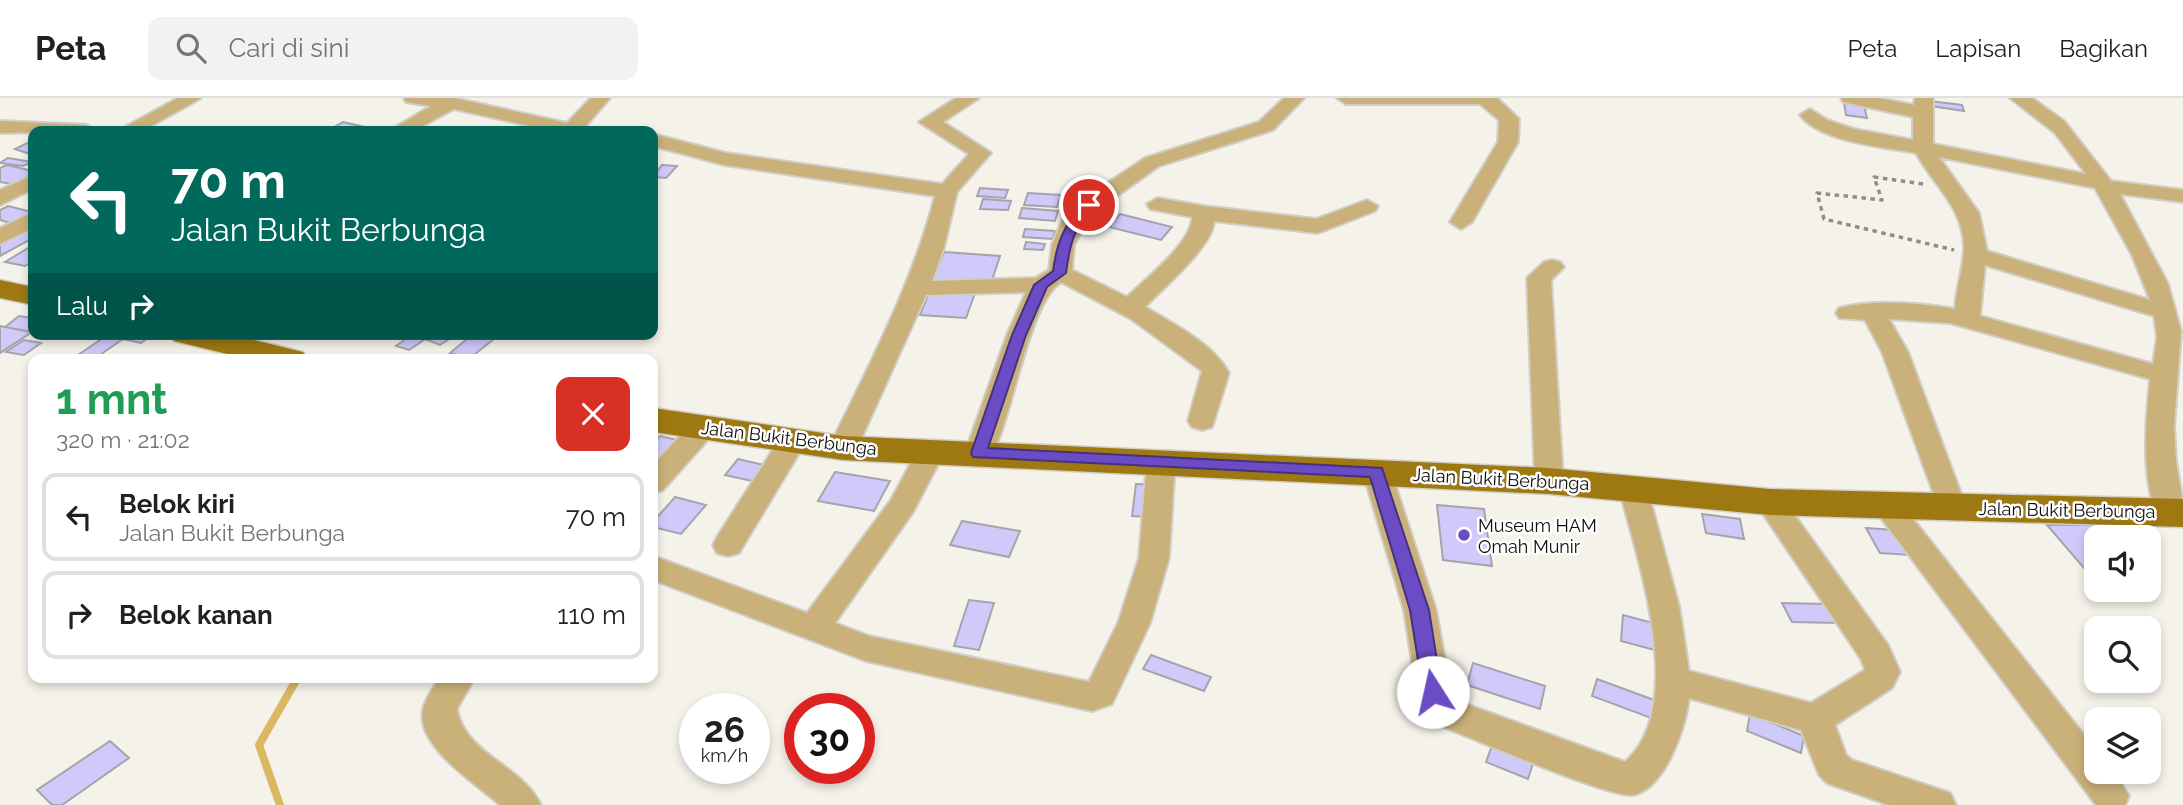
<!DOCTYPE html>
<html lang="id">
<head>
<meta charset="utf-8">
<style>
  :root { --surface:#fff; --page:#f2f2f2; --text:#202124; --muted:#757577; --line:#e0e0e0 }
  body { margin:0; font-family:Raleway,sans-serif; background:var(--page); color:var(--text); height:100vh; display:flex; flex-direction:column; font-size:26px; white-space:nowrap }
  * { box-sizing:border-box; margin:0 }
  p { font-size:23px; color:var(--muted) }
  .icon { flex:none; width:38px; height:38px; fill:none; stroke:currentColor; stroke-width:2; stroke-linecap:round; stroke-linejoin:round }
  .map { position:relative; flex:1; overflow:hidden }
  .sheet { position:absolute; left:28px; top:256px; width:630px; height:329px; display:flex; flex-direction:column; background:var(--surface); border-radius:14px; box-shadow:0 4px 10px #0003 }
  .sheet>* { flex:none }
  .banner { position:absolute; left:28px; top:28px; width:630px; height:214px; border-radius:14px; box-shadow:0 4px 10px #0003; background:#00695c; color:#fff; overflow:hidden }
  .fabs { position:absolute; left:2084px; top:427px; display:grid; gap:14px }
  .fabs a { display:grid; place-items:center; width:77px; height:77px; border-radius:14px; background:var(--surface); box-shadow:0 4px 10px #0003; font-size:35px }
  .speed { position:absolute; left:679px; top:595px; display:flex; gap:14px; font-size:35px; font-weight:700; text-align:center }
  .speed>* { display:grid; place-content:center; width:91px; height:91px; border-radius:50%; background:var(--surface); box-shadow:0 4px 10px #0003; line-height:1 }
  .speed small { font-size:18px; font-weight:400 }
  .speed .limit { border:10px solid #d22; background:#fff; color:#111 }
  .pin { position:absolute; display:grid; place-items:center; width:60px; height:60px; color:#fff; margin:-30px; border:4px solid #fff; border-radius:50%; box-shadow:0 2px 7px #0007 }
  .me { position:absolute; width:77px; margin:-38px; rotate:350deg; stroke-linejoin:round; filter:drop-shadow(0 0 5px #0008) }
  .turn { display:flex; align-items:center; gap:24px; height:147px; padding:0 28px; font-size:32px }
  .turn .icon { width:91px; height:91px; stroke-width:2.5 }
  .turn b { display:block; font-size:49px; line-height:60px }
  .then { display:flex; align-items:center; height:66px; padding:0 28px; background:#0003; gap:14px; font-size:26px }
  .round { display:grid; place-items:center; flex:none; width:74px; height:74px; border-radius:14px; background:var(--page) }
  .head { display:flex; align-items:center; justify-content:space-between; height:119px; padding:0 28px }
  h1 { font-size:42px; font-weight:700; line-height:52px; color:#1e9e55 }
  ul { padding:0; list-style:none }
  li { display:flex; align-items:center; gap:21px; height:88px; margin:0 14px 10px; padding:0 14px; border:4px solid var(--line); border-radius:14px }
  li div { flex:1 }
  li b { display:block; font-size:26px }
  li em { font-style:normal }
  header { display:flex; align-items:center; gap:42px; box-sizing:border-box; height:98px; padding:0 35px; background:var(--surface); border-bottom:2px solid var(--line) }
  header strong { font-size:33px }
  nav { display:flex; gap:38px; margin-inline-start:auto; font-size:24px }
  .search { width:490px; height:63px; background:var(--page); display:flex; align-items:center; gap:18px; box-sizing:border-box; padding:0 24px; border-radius:14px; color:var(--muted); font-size:26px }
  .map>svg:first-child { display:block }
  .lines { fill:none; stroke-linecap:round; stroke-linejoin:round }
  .stream { stroke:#dcb762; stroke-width:8 }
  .building { fill:#d0cafb; stroke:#a4a4ab; stroke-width:2 }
  .minor-casing { stroke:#d0cec6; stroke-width:4 }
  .major-casing { stroke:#d0cec6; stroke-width:3 }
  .path { stroke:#8f8d87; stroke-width:3.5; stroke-dasharray:4.5 4.5; stroke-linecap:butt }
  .minor { fill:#cab17a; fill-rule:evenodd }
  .major { fill:#9e7912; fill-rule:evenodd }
  .route { fill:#6b4cc5; stroke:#463180; stroke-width:2 }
  .poi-dot { fill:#6b4cc5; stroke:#fff; stroke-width:2.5 }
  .labels { text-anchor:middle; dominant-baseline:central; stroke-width:5; stroke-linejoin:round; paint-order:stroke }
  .street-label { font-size:18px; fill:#0f0e0c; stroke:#fff }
  .poi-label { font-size:18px; fill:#0f0e0c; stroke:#fff; text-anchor:start }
</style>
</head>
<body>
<header>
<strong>Peta</strong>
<div class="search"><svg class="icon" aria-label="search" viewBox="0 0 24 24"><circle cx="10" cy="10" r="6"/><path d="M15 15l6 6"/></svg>Cari di sini</div>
<nav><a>Peta</a><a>Lapisan</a><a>Bagikan</a></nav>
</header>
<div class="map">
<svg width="2183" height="707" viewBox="0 0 2183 707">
  <rect width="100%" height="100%" fill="#f5f2ea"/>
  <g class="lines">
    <!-- stream -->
    <path class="stream" d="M280,707L259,647L298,579"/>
  </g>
  <!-- building -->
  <path class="building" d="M1929,3L1962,7L1964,13L1931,8Z
    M1844,5L1864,7L1867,20L1846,17Z
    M343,24L369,30L364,33L329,32Z
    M33,42V57L15,51Z
    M8,60L32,64L23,68L0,65Z
    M7,67L33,73V79L16,87L0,84V70Z
    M662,67L677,68L666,80L653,79Z
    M980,90L1008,92L1005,100L977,98Z
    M1028,95L1061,97L1057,109L1024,107Z
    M983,101L1011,103L1008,112L980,111Z
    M8,108L32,114L10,125L0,122V112Z
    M1022,110L1058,113L1055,123L1019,120Z
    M1120,116L1172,129L1161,142L1109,129Z
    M28,127L33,128V140L0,158V143Z
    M1025,131L1055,133L1053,141L1023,139Z
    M1026,144L1045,146L1043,152L1024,151Z
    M33,147V163L25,168L5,164Z
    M944,154L1000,158L990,188L932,183Z
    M930,192L975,195L966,220L920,217Z
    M19,218L33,220V232L30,234L5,229Z
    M0,228L5,229L32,234L0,255Z
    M109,236H154L141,245L123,241L94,261L75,259Z
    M413,236H433L409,252L396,248Z
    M435,236H457L440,247L427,242Z
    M473,236L494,241L470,260L450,255Z
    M24,242L41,245L24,257L6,254Z
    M660,338L682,343L661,369L653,367V346Z
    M738,361L764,367L752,383L725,377Z
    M835,374L890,383L874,413L818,403Z
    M1136,386L1157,387L1153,419L1132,418Z
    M675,399L706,407L681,436L653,429V424Z
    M1437,407L1484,411L1492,468L1443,462Z
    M1702,416L1740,421L1744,441L1706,435Z
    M962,423L1020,433L1009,459L950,447Z
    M2047,427H2091L2102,439H2096V470H2084Z
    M1866,430L1895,432L1910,457L1880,455Z
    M969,502L994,505L979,552L954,548Z
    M1782,505L1827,506L1837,525L1792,524Z
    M1623,517L1664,528L1662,554L1621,543Z
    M1151,557L1211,579L1204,593L1143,571Z
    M1473,565L1545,588L1540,611L1467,587Z
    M1597,581L1654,602L1651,620L1592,598Z
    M1750,616L1804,638L1801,655L1747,633Z
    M1495,640L1536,656L1528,681L1486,664Z
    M110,643L129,660L62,707H52L37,692Z"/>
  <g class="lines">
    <!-- minor casing -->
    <g class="minor-casing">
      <path id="minor" d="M178,0H201L142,33H118Z
        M404,0H454L567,25L591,0H610L585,29L588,33H553L454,11L413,33H389L431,8L406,4Z
        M956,0H979L943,24L991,55L957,94L944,149L932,183L1036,180L1049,172L1052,147L1061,125L1073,108L1145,60L1259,24L1284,0H1304L1273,32L1159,68L1089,118L1074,147L1072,172L1127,199C1146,180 1192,145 1192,119L1150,111L1147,106L1158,100L1203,108L1316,121L1367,102L1378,108L1375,113L1318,135L1214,123C1214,147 1162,191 1145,209C1172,225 1214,246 1229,275L1212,329L1202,332L1192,329L1188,323L1202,273L1131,221L1061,184C1027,206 1013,323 989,362L979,364L969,362L965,355L1007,237L1026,194L926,197L857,350L853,357L843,359L833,357L829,350C869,267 912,187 935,98L725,67L653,48V36L726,55L942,86L969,56L919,24Z
        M1337,0H1497L1519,21L1518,44L1472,124L1461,131L1450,124L1498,44L1499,22L1480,6H1346Z
        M1841,0H1878L1914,7L1915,0H1933V46L2086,76L2055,35L2010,0H2032L2064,23L2111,83L2183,92V104L2120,96L2168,186L2181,233L2174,328L2176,363L2183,407L2180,421L2170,424L2160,421C2140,387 2146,320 2150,281L1950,225L1889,221L1908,254L1966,409L1961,416L1951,419L1941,416L1882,254L1865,222L1839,220L1836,215L1839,210C1875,201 1919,205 1955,211C1956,191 1963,172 1964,152C1965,111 1934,88 1916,55C1884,49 1820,44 1800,17L1810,11L1827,22L1854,31L1913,42V19L1843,4ZM1939,59L2095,90L2132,157L2150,202L1987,153L1979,115ZM1985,167L2154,218L2157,239L2153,266L1980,218Z
        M0,23L86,27L96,33L0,35Z
        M33,77V91L0,107V92Z
        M33,114V130L0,146V130Z
        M1552,162L1560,164L1564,169L1551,182L1563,383L1559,390L1549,393L1539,390L1535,383L1527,180L1544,164Z
        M703,321L713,324L717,330L713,336L663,392L653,395V367L693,324Z
        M793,333L803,336L807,342L739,455L728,458L717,455L713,447L717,439L783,336Z
        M931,344L941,346L945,353L913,414L835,525L869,538L1089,584L1118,525L1139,460L1147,363L1151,356L1161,353L1171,356L1175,363L1169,460L1150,525L1112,606L1092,613L866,563L653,482V458L807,515L891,402L921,346Z
        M1377,364L1387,367L1391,374L1436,512L1452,601L1625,664C1689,608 1637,460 1619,390L1623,383L1633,380L1643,383L1647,390L1679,508L1689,573L1811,605L1865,572L1861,561L1755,404L1760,397L1770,394L1780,397L1888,547L1900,574L1892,590L1835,627L1846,657L1852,662L1950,695L1956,707H1889L1827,685L1819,677L1801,632L1689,600C1686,629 1665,692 1632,697C1610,700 1467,638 1436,626L1424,619L1419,609L1404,512L1363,374L1367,367Z
        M1888,399L1898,402L2096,652V674H2114L2129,698L2125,707H2096L1878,416L1873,409L1878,402Z
        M440,579H475L457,611C464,656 522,667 541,707H500C477,686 411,646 424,608C427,598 435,588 440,579Z"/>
    </g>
    <!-- major casing -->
    <g class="major-casing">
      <path id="major" d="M0,182L33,189V207L0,200Z
        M170,236H229L303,254L308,261H248L174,243Z
        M653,310L843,338L1549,370L1770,391L2183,401V429L1770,417L1549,396L843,362L653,334Z"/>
    </g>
    <!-- path -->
    <path class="path" d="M1923,86L1874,79L1882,102L1817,95L1824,121L1954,152"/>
    <!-- minor -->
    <use href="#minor" class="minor"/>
    <!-- major -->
    <use href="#major" class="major"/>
  </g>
  <!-- route -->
  <path class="route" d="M1085,105L1095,107C1073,135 1071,139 1066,175L1047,189L1026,237L988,350L1382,370L1429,512L1442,594L1440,599H1426L1423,594L1410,512L1370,379L973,359L971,355L1012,237L1034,187L1053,173C1057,144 1064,126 1085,105Z"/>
  <!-- markers -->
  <circle class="poi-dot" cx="1464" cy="437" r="7"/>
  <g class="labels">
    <!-- street labels -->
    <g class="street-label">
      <text transform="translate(789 340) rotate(7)">Jalan Bukit Berbunga</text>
      <text transform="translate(1501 381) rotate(3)">Jalan Bukit Berbunga</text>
      <text transform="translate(2067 412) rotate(1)">Jalan Bukit Berbunga</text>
    </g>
    <!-- poi labels -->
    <g class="poi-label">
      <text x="1478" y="427">Museum HAM<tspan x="1478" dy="21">Omah Munir</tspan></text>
    </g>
  </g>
</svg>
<div class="fabs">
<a><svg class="icon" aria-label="sound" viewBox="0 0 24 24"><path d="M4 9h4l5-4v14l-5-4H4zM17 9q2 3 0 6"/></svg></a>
<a><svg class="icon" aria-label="search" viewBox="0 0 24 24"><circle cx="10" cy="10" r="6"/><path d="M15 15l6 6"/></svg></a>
<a><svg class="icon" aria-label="layers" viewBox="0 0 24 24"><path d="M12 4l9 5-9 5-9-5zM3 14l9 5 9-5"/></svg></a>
</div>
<div class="speed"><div>26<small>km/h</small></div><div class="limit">30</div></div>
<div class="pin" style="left:1089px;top:107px;background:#d93025"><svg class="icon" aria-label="arrive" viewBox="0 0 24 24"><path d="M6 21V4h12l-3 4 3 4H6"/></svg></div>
<svg class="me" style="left:1433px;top:594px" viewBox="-20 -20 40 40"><circle r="19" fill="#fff"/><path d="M0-13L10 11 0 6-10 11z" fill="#6b4cc5"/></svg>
<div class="banner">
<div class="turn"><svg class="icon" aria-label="left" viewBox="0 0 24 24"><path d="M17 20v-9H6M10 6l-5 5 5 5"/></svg><div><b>70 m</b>Jalan Bukit Berbunga</div></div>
<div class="then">Lalu<svg class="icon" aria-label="right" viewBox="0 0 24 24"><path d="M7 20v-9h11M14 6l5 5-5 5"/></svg></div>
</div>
<section class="sheet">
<div class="head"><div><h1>1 mnt</h1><p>320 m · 21:02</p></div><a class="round" style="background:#d93025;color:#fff"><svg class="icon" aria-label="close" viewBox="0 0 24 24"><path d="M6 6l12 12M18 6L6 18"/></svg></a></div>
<ul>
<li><svg class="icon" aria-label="left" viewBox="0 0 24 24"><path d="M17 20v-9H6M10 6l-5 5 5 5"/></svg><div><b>Belok kiri</b><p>Jalan Bukit Berbunga</p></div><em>70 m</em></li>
<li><svg class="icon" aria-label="right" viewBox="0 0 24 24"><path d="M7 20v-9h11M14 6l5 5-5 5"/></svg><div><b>Belok kanan</b></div><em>110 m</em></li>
</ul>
</section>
</div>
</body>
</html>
